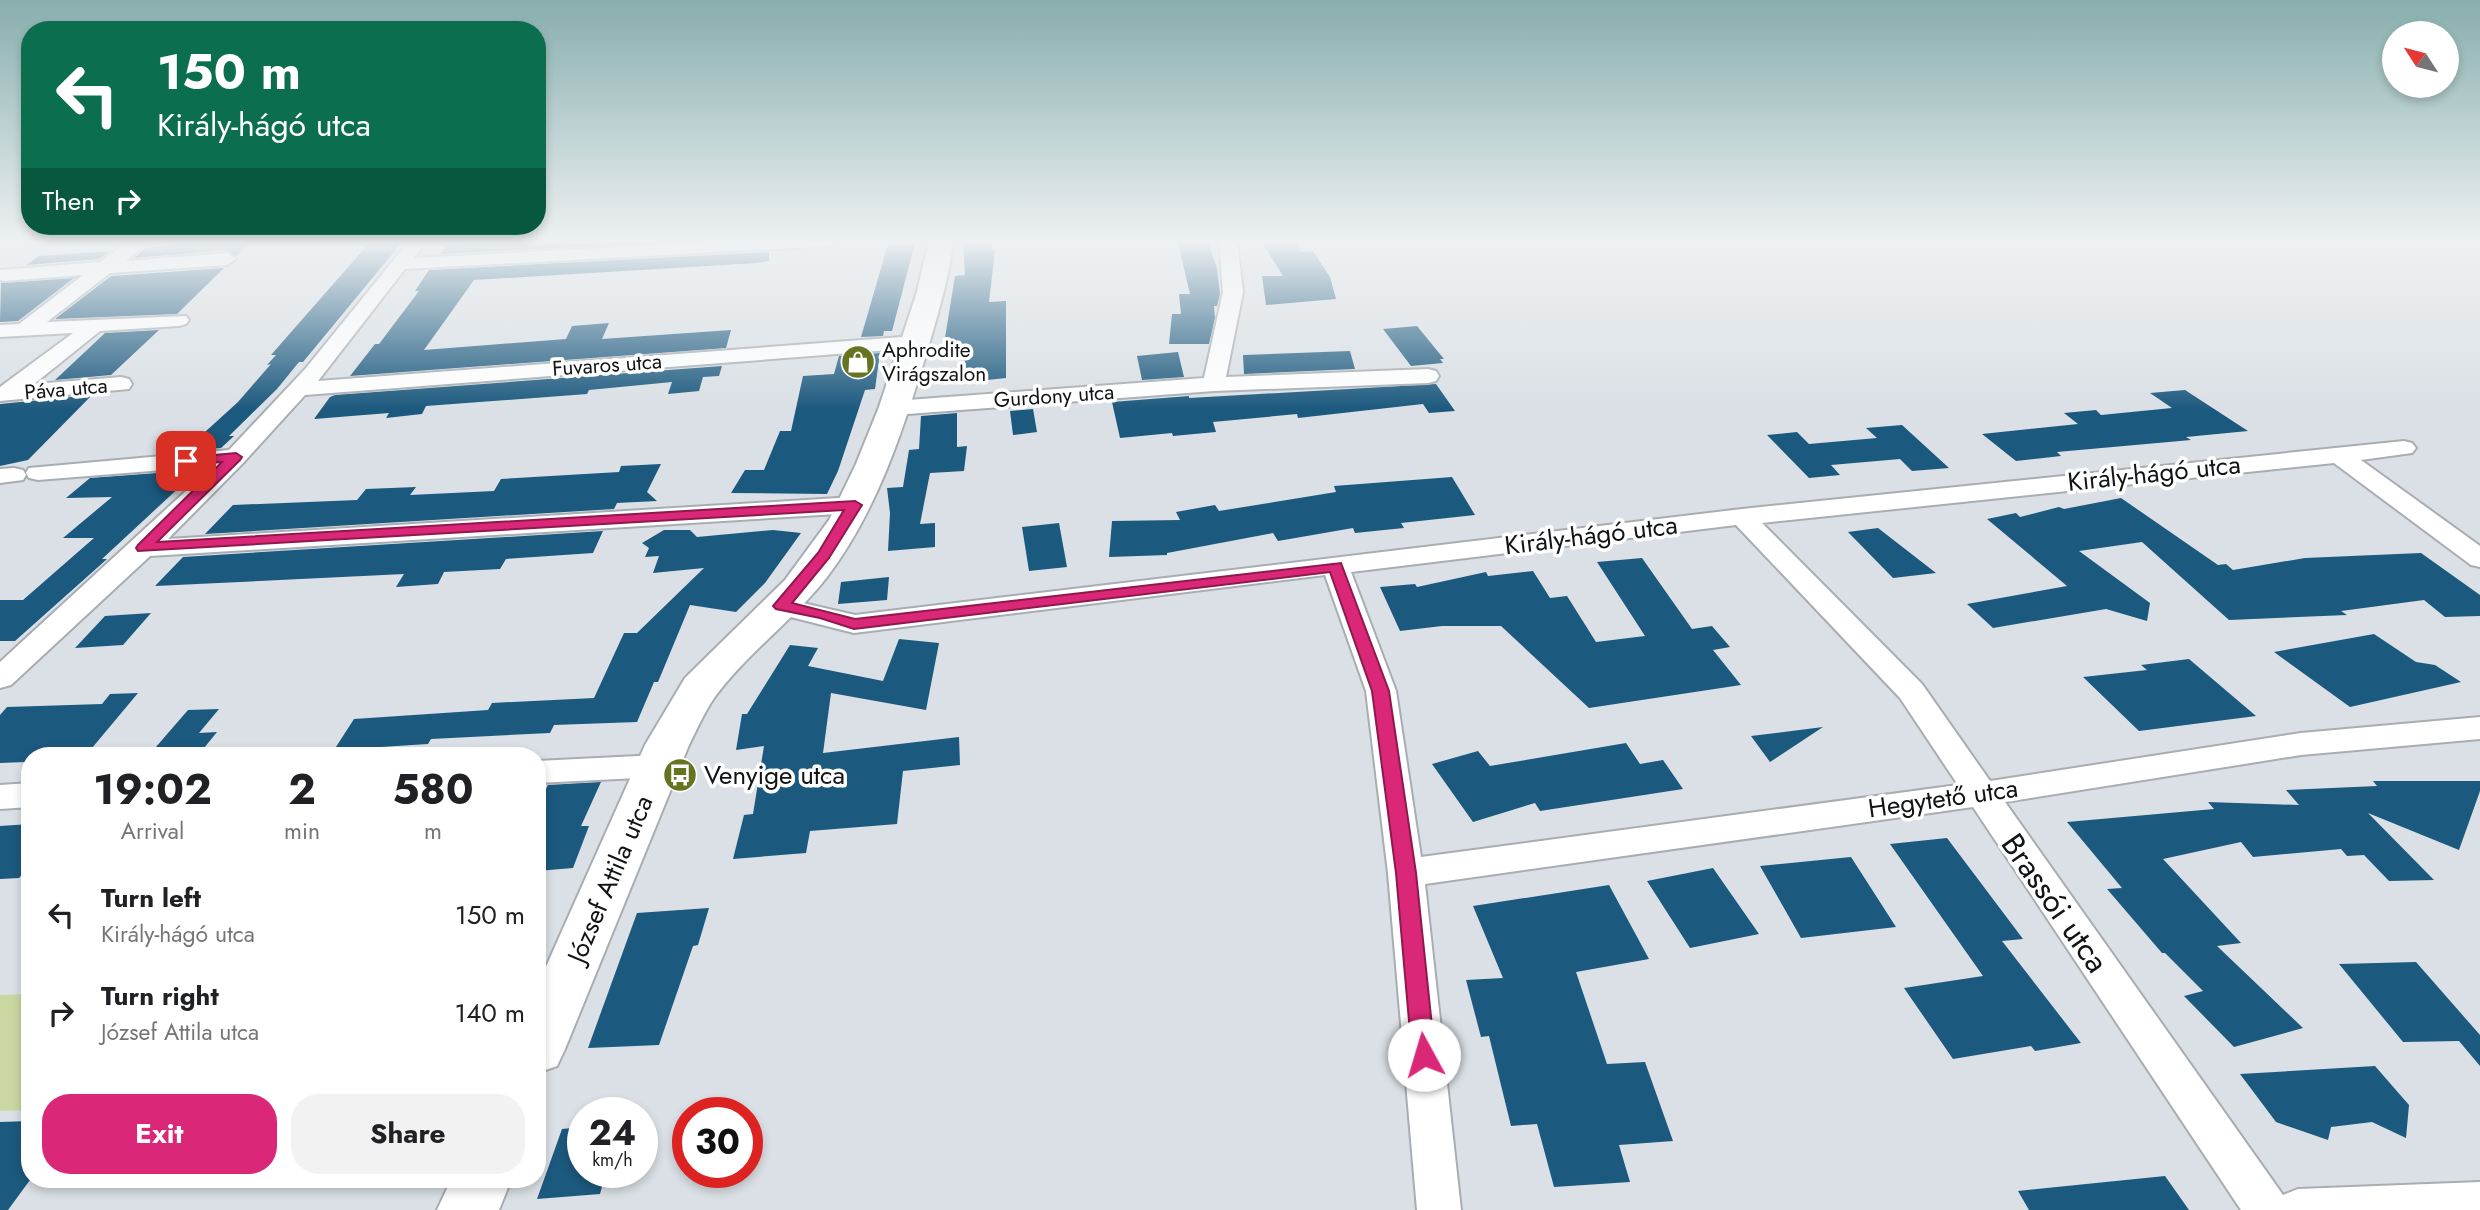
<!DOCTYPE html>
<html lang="en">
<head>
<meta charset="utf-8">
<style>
  :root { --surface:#fff; --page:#f2f2f2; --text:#202124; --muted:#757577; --accent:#db2777 }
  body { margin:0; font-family:Jost,sans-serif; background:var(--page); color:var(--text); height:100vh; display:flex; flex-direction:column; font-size:26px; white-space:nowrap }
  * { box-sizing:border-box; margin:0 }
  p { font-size:23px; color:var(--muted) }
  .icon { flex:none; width:38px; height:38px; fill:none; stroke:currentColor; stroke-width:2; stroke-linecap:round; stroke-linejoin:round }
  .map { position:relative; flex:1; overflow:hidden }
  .side { position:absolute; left:21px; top:747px; width:525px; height:441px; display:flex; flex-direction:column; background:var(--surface); border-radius:28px; box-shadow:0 4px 10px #0003 }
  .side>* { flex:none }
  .guide { position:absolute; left:21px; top:21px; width:525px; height:214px; border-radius:28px; box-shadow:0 4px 10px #0003; background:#0b6e4f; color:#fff; overflow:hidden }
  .needle { width:46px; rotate:306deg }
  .fabs { position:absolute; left:2382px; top:21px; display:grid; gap:14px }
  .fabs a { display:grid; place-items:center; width:77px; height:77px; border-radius:50%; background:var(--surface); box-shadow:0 4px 10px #0003; font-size:35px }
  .speed { position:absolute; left:567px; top:1097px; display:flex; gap:14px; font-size:35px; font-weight:700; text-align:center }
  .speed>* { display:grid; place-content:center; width:91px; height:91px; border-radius:50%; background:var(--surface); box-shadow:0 4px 10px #0003; line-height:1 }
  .speed small { font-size:18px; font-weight:400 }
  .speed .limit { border:10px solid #d22; background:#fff; color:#111 }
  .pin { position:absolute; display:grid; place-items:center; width:60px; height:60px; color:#fff; margin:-30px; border-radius:14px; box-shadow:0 4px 10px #0006 }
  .me { position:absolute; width:77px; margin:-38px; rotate:354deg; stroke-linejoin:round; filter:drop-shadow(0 0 5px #0008) }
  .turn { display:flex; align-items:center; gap:24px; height:147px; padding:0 21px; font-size:32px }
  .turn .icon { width:91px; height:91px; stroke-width:2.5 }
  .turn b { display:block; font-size:49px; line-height:60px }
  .then { display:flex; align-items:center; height:66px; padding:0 21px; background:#0003; gap:14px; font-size:26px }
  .eta { display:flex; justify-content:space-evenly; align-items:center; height:119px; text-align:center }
  .eta b { font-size:42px; font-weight:700; line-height:49px }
  .button { display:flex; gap:14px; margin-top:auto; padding:14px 21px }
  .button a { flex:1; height:80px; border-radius:28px; background:var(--accent); color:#fff; font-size:28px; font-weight:700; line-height:80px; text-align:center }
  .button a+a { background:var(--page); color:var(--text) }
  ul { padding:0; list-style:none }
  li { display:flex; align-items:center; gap:21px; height:98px; padding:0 21px }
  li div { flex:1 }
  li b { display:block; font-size:26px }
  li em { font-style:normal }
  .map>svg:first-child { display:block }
  .green { fill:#cad7a1 }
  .building { fill:#1c597e }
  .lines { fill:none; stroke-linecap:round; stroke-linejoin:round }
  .street-casing { stroke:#a8adb2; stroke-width:4 }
  .secondary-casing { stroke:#a8adb2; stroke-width:4 }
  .street { fill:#fff; fill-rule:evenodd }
  .secondary { fill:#fff; fill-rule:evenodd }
  .route { fill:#db2777; stroke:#8e194d; stroke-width:2 }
  .labels { text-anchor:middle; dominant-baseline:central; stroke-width:7; stroke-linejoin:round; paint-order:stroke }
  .far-poi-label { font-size:21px; fill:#111315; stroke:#fff; text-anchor:start }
  .far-street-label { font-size:21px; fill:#111315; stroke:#fff }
  .street-label { font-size:26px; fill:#111315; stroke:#fff }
  .poi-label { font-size:26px; fill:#111315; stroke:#fff; text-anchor:start }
  .near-street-label { font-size:32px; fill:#111315; stroke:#fff }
</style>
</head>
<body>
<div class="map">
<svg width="2480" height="1210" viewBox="0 0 2480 1210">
  <rect width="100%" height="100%" fill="#dae0e5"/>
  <!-- green -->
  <path class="green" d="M30,994V1110L0,1111V995Z"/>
  <!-- building -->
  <path class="building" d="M217,241H253L236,256L227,250L134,258L145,248Z
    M371,241H403L303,362H299L277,389L229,436H234L221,448L184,451L238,402L271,364L267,365L276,355H271Z
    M520,241H688L440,254L445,246Z
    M963,241H991L992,250H995L989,302L1006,301V378L968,382L962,343L944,344L955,276L965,275Z
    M1261,241H1294L1301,252L1313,251L1330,277L1336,299L1266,305L1262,276H1283Z
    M1208,242L1217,268L1220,294L1217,306H1214L1215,318L1209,344H1169L1172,314H1181L1179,294H1190L1178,243Z
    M915,243L892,331H884L883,336L861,337L888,244Z
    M111,251L99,259L26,265L39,256Z
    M769,252V261L757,263L474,280L424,350L566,339L572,326L609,323L602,339L731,330L726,348L350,376L375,344H379L419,291H415L429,270Z
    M224,268L177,314L55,319L111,276Z
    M74,278L18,321L0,322L1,283Z
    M1417,326L1444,359H1440L1443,363L1411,366L1383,329Z
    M159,330L111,375L55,380L105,333Z
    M1350,351L1355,369L1244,374L1243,355Z
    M1178,352L1184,377L1142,380L1137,356Z
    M880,353L875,389L865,390L838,471L827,494L731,493L745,470H764L780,431H791L803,376L834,374L839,356Z
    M722,366L719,376L703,377L699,391L668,394L672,382L589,390L587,394L426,406L422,414L386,418L389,413L314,419L330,397L335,395Z
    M1436,384L1455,411L1429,413L1423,404L1298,418L1297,414L1213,422L1216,432L1173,436L1172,433L1120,438L1112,402L1189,396V398Z
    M2185,390L2248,431L2186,437L2191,440L2057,452L2061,456L2016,461L1982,434L2078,424L2064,413L2096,410L2101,415L2172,408L2150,393Z
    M92,395L28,460L0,466V404Z
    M1033,409L1037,432L1013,435L1010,411Z
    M957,413V447L967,446L964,471L930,473L920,524L935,523V547L888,551L890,513L887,488L903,487L909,450L919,449L921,416Z
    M1902,425L1949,468L1912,471L1900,459L1831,465L1840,475L1809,478L1767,435L1797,432L1809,444L1877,438L1866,428Z
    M661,464L647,492L657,501L617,503L614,509L205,534L233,505L357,500L366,489L416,487L410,495L494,491L501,479L619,472L621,466Z
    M198,470L102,559H107L15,641H0V600H23L94,538H63L112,497L66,498L90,478Z
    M1452,477L1475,515L1401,523L1404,528L1355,533L1353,528L1278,541L1273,533L1167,553V555L1109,557L1112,521L1180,520L1176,512L1215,505L1219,511L1336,492L1334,486Z
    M2121,498L2218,565L2226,564L2233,570L2305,558L2421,553L2480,595V616L2445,617L2424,600L2341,611L2347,615L2229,620L2142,542L2079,551L2150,603L2147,621L2106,609L1993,628L1967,604L2067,586L1987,519L2016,513L2020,517L2059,507L2064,509Z
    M1059,523L1067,567L1029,571L1022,527Z
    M1878,528L1936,573L1893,578L1848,532Z
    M664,530H690L697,537L773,530L801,533L765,583L736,612L690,605L658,682H654L637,722L554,725L550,733L431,739L428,744L334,750L354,719L488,710L492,703L594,698L624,633H637L704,568L653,573L659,556L645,557L649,548L642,543Z
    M603,531L593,553L506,559L500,569L444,572L438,584L396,587L404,574L155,586L183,557Z
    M1642,558L1692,629L1712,626L1730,647L1713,650L1741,685L1589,708L1501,626H1442L1400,631L1380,587L1415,584L1417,587L1486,572L1488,576L1533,571L1550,598L1567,596L1596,642L1645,636L1597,562Z
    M889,577L887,600L838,604L841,582Z
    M151,613L123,645L75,648L105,616Z
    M2374,634L2416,662L2435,665L2461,682L2350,707L2274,652Z
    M899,639L939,643L926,710L831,693L823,753L959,737L960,765L903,771L897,824L810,831L806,853L733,859L744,815L753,814L764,746L736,750L742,714H747L790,645L818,648L808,666L883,681Z
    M2189,659L2256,716L2139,731L2083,677L2147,670L2141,665Z
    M138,693L87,754L30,756L25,762L0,763V715L7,707L102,704L110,694Z
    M219,709L199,733L217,732L200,753L149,755L188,710Z
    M1823,727L1770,762L1751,736Z
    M1626,743L1640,764L1663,760L1683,789L1540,811L1535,803L1473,822L1432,764L1478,751L1490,766Z
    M2373,781H2480V791L2459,850L2368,813L2434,880L2389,881L2364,855L2347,856L2341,849L2253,857L2241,842L2163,859L2241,943L2217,946L2303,1028L2234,1047L2184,996L2203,991L2165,953H2162L2107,889L2122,888L2067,822L2214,809L2208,802L2299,805L2286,790L2377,786Z
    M601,782L581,826H589L573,868L537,871V806L548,785Z
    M30,824V866L19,878L0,879V826Z
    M1947,838L2023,939L2002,941L2081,1043L2035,1051L2031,1046L1953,1059L1904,988L1983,976L1890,844Z
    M1851,857L1896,927L1801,938L1760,866Z
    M1713,868L1759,934L1690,948L1647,881Z
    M1609,885L1649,959L1576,972L1607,1064L1645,1062L1673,1141L1619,1145L1630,1182L1554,1187L1537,1124L1511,1126L1489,1036L1481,1037L1466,980L1503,978L1473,906Z
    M709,908L698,945L693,946L659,1045L588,1048L637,913Z
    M2416,962L2480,1035V1066L2459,1041L2403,1042L2339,964Z
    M2375,1066L2409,1105L2406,1138L2372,1122L2331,1127L2328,1140L2276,1122L2240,1074Z
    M30,1121V1180L8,1210H0V1122Z
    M583,1127V1172H606L600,1194L537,1199L562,1129Z
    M2165,1176L2189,1210H2029L2018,1191Z"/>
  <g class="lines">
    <!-- street casing -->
    <g class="street-casing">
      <path id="street" d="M129,241H149L126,261L227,253L236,259L227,265L110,273L47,322L186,316L189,320L186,324L179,326L100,331L34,384L121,377L129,379L132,384L129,389L0,401V387L73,333L0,337V325L19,324L83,275L4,281L0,280V270L100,262Z
        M409,241H427L414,258L733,241H840L831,246L405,269L318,381L915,336L922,338L925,342L922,346L915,348L305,395L244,462L168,539L854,497L863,500L867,505L863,510L854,513L150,556L11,685L0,688V662L213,466L38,480L29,478L26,473L29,468L229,450L306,368Z
        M1219,241H1237L1243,292L1226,377L1428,369L1436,371L1439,376L1436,381L1428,383L1214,391L894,415L886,413L883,408L886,403L894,401L1204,378L1223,292Z
        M2404,441L2412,443L2416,448L2412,453L2361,460L2480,546V567L2471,565L2334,463L1762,523L1922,684L1990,781L2301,733L2480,717V739L2301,755L2005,802L2283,1195L2298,1189L2480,1182V1210H2241L1973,807L1425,884L1461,1210H1417L1388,873L1366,691L1325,575L854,633L771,612L767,606L771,600L781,598L855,615L1742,509ZM1736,525L1900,698L1958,785L1421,857L1396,691L1351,572Z
        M14,468L23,470L26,475L23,480L0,483V469Z
        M658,755L669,758L674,766L669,774L658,777L537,783V761Z
        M30,783V807L0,809V785Z"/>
    </g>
    <!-- secondary casing -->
    <g class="secondary-casing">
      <path id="secondary" d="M929,241H953C949,279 937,317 926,355C902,433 877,511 827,577C793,621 747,653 714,698C704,713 697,729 689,745L565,1049L557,1066L537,1073V987L645,745L685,678L785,580L829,520L856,464L879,407L916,295Z
        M451,1180H511L499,1210H437Z"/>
    </g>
    <!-- street -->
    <use href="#street" class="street"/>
    <!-- secondary -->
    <use href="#secondary" class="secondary"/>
  </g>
  <!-- sky -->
  <linearGradient id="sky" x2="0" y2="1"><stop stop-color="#87aead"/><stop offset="0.59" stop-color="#eef1f3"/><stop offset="1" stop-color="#eef1f3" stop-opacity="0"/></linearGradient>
  <rect width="2480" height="410" fill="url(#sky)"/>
  <!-- route -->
  <path class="route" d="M236,453L242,457L240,460L157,542L855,501L862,505L829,558L792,603L855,619L1341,563L1389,691L1416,873L1435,1055L1432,1062L1424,1065L1416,1062L1412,1055L1396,873L1372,691L1330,572L854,629L820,618L776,609L773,606L818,553L844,510L138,551L136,548L138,545L222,462L186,465L179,461L181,458Z"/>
  <!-- icons -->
  <defs>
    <g id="shop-disc" transform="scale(1.75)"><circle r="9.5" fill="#657421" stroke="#fff"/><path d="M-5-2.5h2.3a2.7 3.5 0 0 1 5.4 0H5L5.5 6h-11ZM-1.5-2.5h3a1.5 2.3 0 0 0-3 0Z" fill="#fff"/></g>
    <g id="bus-disc" transform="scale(1.75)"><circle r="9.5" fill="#657421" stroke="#fff"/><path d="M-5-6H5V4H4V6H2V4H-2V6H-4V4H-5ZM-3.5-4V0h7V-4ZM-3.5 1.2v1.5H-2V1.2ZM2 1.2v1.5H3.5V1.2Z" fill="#fff"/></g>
  </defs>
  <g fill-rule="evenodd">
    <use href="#shop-disc" x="858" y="362"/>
    <use href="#bus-disc" x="680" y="775"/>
  </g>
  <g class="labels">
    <!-- far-poi labels -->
    <g class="far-poi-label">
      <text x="882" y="350">Aphrodite<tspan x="882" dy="24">Virágszalon</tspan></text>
    </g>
    <!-- far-street labels -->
    <g class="far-street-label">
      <text transform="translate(607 365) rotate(-4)">Fuvaros utca</text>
      <text transform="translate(66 389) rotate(-5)">Páva utca</text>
      <text transform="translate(1054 396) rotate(-4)">Gurdony utca</text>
    </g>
    <!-- street labels -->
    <g class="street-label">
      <text transform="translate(2154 473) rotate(-6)">Király-hágó utca</text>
      <text transform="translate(1591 535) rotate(-7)">Király-hágó utca</text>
      <text transform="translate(1943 798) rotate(-8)">Hegytető utca</text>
      <text transform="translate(610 879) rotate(-67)">József Attila utca</text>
    </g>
    <!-- poi labels -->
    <g class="poi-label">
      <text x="704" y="775">Venyige utca</text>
    </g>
    <!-- near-street labels -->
    <g class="near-street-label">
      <text transform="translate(2055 903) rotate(55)">Brassói utca</text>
    </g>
  </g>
</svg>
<div class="fabs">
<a><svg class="needle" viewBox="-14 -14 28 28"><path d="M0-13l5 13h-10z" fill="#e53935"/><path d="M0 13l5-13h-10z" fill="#757577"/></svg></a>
</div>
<div class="speed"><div>24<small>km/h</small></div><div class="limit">30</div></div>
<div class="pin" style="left:186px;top:461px;background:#d93025"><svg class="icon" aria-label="arrive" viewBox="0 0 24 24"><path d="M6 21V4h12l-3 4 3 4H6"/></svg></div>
<svg class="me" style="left:1424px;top:1055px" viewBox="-20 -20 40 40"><circle r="19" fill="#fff"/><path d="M0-13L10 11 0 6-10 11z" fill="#db2777"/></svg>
<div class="guide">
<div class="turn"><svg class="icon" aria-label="left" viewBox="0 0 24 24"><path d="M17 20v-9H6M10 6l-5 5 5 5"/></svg><div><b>150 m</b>Király-hágó utca</div></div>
<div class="then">Then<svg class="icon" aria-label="right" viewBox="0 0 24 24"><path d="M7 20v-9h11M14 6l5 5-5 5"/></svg></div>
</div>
<section class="side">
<div class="eta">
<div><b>19:02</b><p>Arrival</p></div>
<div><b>2</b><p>min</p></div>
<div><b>580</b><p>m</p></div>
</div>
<ul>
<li><svg class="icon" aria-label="left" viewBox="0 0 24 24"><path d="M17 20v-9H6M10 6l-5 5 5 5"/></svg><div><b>Turn left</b><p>Király-hágó utca</p></div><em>150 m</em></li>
<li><svg class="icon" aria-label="right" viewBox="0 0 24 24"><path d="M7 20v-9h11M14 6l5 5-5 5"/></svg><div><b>Turn right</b><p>József Attila utca</p></div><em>140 m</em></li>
</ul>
<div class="button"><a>Exit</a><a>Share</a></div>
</section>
</div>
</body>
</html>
